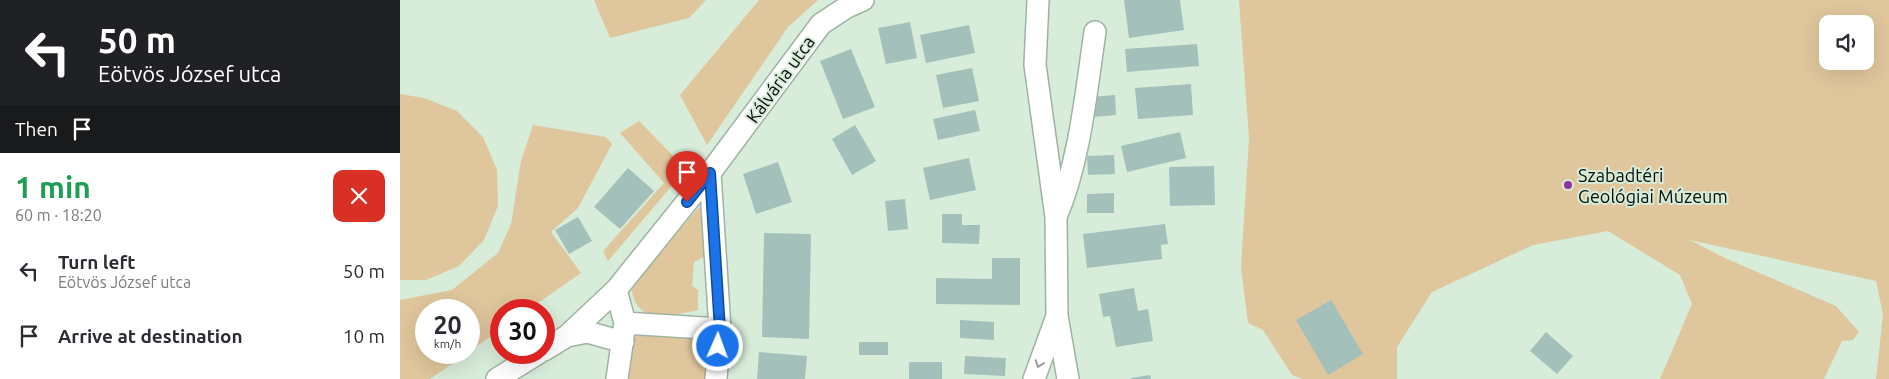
<!DOCTYPE html>
<html lang="en">
<head>
<meta charset="utf-8">
<style>
  :root { --surface:#fff; --page:#f7f7f7; --text:#2b2b33; --muted:#7c7c81 }
  body { margin:0; font-family:Ubuntu,sans-serif; background:var(--page); color:var(--text); height:100vh; display:flex; flex-direction:column; font-size:19px; white-space:nowrap }
  * { box-sizing:border-box; margin:0 }
  p { font-size:16px; color:var(--muted) }
  .icon { flex:none; width:28px; height:28px; fill:none; stroke:currentColor; stroke-width:2; stroke-linecap:round; stroke-linejoin:round }
  .map { position:relative; flex:1; overflow:hidden }
  .details { display:flex; flex-direction:column; background:var(--surface); width:400px }
  .details>* { flex:none }
  .banner { background:#202124; color:#fff; overflow:hidden }
  .fabs { position:absolute; left:1419px; top:15px; display:grid; gap:10px }
  .fabs a { display:grid; place-items:center; width:55px; height:55px; border-radius:10px; background:var(--surface); box-shadow:0 5px 20px #0002; font-size:25px }
  .speed { position:absolute; left:15px; top:299px; display:flex; gap:10px; font-size:25px; font-weight:700; text-align:center }
  .speed>* { display:grid; place-content:center; width:65px; height:65px; border-radius:50%; background:var(--surface); box-shadow:0 5px 20px #0002; line-height:1 }
  .speed small { font-size:12px; font-weight:400 }
  .speed .limit { border:8px solid #d22; background:#fff; color:#111 }
  .pin { position:absolute; display:grid; place-items:center; width:42px; height:42px; color:#fff; margin:-51px -21px; border-radius:50% 50% 50% 0; rotate:-45deg; box-shadow:0 0 5px #0007 }
  .pin .icon { rotate:45deg }
  .me { position:absolute; width:55px; margin:-28px; rotate:2deg; stroke-linejoin:round; filter:drop-shadow(0 0 4px #0008) }
  .turn { display:flex; align-items:center; gap:18px; height:105px; padding:0 15px; font-size:22px }
  .turn .icon { width:65px; height:65px; stroke-width:2.5 }
  .turn b { display:block; font-size:35px; line-height:42px }
  .then { display:flex; align-items:center; height:48px; padding:0 15px; background:#0003; gap:10px; font-size:19px }
  .round { display:grid; place-items:center; flex:none; width:52px; height:52px; border-radius:10px; background:var(--page) }
  .summary { display:flex; align-items:center; justify-content:space-between; height:85px; padding:0 15px }
  h1 { font-size:30px; font-weight:700; line-height:38px; color:#1e9e55 }
  ul { padding:0; list-style:none }
  li { display:flex; align-items:center; gap:15px; height:65px; padding:0 15px }
  li div { flex:1 }
  li b { display:block; font-size:19px }
  li em { font-style:normal }
  main { display:flex; flex:1; min-height:0 }
  .map>svg:first-child { display:block }
  .green { fill:#dfc69c; fill-rule:evenodd }
  .building { fill:#a3c0bb }
  .lines { fill:none; stroke-linecap:round; stroke-linejoin:round }
  .street-casing { stroke:#a0b3a2; stroke-width:24 }
  .street { stroke:#fff; stroke-width:21 }
  .oneway { stroke:#9c9f9c }
  .route-casing { stroke:#114b97; stroke-width:12 }
  .route { stroke:#1a73e8; stroke-width:9 }
  .poi-dot { fill:#8a34a2; stroke:#d8ecda; stroke-width:2 }
  .labels { text-anchor:middle; dominant-baseline:central; stroke-width:4; stroke-linejoin:round; paint-order:stroke }
  .street-label { font-size:18px; fill:#070e08; stroke:#d8ecda }
  .poi-label { font-size:18px; fill:#070e08; stroke:#d8ecda; text-anchor:start }
</style>
</head>
<body>
<main>
<section class="details">
<div class="banner">
<div class="turn"><svg class="icon" aria-label="left" viewBox="0 0 24 24"><path d="M17 20v-9H6M10 6l-5 5 5 5"/></svg><div><b>50 m</b>Eötvös József utca</div></div>
<div class="then">Then<svg class="icon" aria-label="arrive" viewBox="0 0 24 24"><path d="M6 21V4h12l-3 4 3 4H6"/></svg></div>
</div>
<div class="summary"><div><h1>1 min</h1><p>60 m · 18:20</p></div><a class="round" style="background:#d93025;color:#fff"><svg class="icon" aria-label="close" viewBox="0 0 24 24"><path d="M6 6l12 12M18 6L6 18"/></svg></a></div>
<ul>
<li><svg class="icon" aria-label="left" viewBox="0 0 24 24"><path d="M17 20v-9H6M10 6l-5 5 5 5"/></svg><div><b>Turn left</b><p>Eötvös József utca</p></div><em>50 m</em></li>
<li><svg class="icon" aria-label="arrive" viewBox="0 0 24 24"><path d="M6 21V4h12l-3 4 3 4H6"/></svg><div><b>Arrive at destination</b></div><em>10 m</em></li>
</ul>
</section>
<div class="map">
<svg width="1489" height="379" viewBox="0 0 1489 379">
  <rect width="100%" height="100%" fill="#d8ecda"/>
  <!-- green -->
  <path class="green" d="M194,0H306L289,18L210,38Z
    M359,0H418L388,27L307,145L280,95Z
    M839,0H1489V379H1476L1483,314L1476,281L1290,240L1327,259L1436,306L1459,332L1453,340L1442,341L1424,379H1260L1292,304L1280,275L1208,231L1133,245L1032,292L997,347V379H903L892,375L863,330L848,323L841,267L849,139ZM1428,24H1465V61H1428Z
    M0,94L24,98L57,111L83,137L97,170L98,206L84,240L59,266L26,280H0Z
    M239,121L286,169L208,261L203,251L264,183L220,133Z
    M133,125L206,137L212,144L178,208L151,232L181,273L128,310H101V329L69,352V310H26V352L68,353L30,379H0V300L52,290L98,253L111,224L121,161Z
    M301,205L308,217L306,256L294,262L292,286L298,290V310C269,316 236,327 231,286Z
    M243,331C259,332 304,329 307,348C308,357 305,369 305,379H225L232,339Z"/>
  <!-- building -->
  <path class="building" d="M724,0H780L784,30L729,38Z
    M510,22L517,58L486,64L478,28Z
    M569,25L575,53L526,63L520,35Z
    M797,44L799,66L727,72L725,49Z
    M451,49L475,107L443,119L420,61Z
    M572,68L579,101L543,108L536,75Z
    M791,84L793,115L738,119L735,88Z
    M715,95L716,115L693,117L691,97Z
    M575,110L580,131L538,140L533,119Z
    M455,125L476,161L452,175L432,139Z
    M780,132L786,158L727,172L721,146Z
    M714,155L715,174L688,175L687,156Z
    M569,158L576,190L530,200L523,168Z
    M378,162L392,202L356,214L343,174Z
    M814,166L815,205L770,206L769,167Z
    M228,168L254,191L220,229L194,207Z
    M714,193V213H687V194Z
    M505,199L508,229L488,231L485,201Z
    M542,214H562V225H580L579,244L542,243Z
    M178,217L192,241L169,254L155,230Z
    M765,224L768,244L761,245L762,259L687,268L683,234Z
    M364,233L411,234L409,339L362,337Z
    M592,258H620V305L536,304V278L592,279Z
    M734,288L738,311L748,309L753,341L716,347L710,316L703,317L699,294Z
    M931,300L963,354L928,375L896,320Z
    M560,320L594,322V340L560,338Z
    M1146,332L1173,356L1157,374L1130,351Z
    M459,342H488V355H459Z
    M359,352L407,356L405,379H357Z
    M565,356L606,358L605,376L564,374Z
    M509,362H542V379H509Z
    M750,375L751,379H731V378Z"/>
  <g class="lines">
    <!-- street casing -->
    <g class="street-casing">
      <path id="street" d="M638,0L635,65L656,217L657,316L668,379
        M310,173L320,329L316,379
        M656,217C680,161 686,92 695,32
        M216,290L225,323L217,379
        M225,323L320,329
        M167,336L187,332L223,342
        M144,350L167,336L216,290L310,173L421,24L447,7L463,0
        M97,379L140,352
        M634,379L657,316"/>
    </g>
    <!-- street -->
    <use href="#street" class="street"/>
  </g>
  <!-- one-way arrows -->
  <defs><path id="oneway-chevron" d="M-2-3.5L2.5 0L-2 3.5" fill="none" stroke-width="1.6" stroke-linecap="round" stroke-linejoin="round" transform="scale(1.25)"/></defs>
  <use class="oneway" href="#oneway-chevron" transform="translate(639 364) rotate(110)"/>
  <g class="lines">
    <!-- route casing -->
    <g class="route-casing">
      <path id="route" d="M287,202L310,173L320,330L318,346"/>
    </g>
    <!-- route -->
    <use href="#route" class="route"/>
  </g>
  <!-- markers -->
  <circle class="poi-dot" cx="1168" cy="185" r="5"/>
  <g class="labels">
    <!-- street labels -->
    <g class="street-label">
      <text transform="translate(380 79) rotate(-54)">Kálvária utca</text>
    </g>
    <!-- poi labels -->
    <g class="poi-label">
      <text x="1178" y="175">Szabadtéri<tspan x="1178" dy="21">Geológiai Múzeum</tspan></text>
    </g>
  </g>
</svg>
<div class="fabs">
<a><svg class="icon" aria-label="sound" viewBox="0 0 24 24"><path d="M4 9h4l5-4v14l-5-4H4zM17 9q2 3 0 6"/></svg></a>
</div>
<div class="speed"><div>20<small>km/h</small></div><div class="limit">30</div></div>
<div class="pin" style="left:287px;top:202px;background:#d93025"><svg class="icon" aria-label="arrive" viewBox="0 0 24 24"><path d="M6 21V4h12l-3 4 3 4H6"/></svg></div>
<svg class="me" style="left:318px;top:346px" viewBox="-20 -20 40 40"><circle r="17" fill="#1a73e8" stroke="#fff" stroke-width="3"/><path d="M0-11L8 9 0 5-8 9z" fill="#fff"/></svg>
</div>
</main>
</body>
</html>
